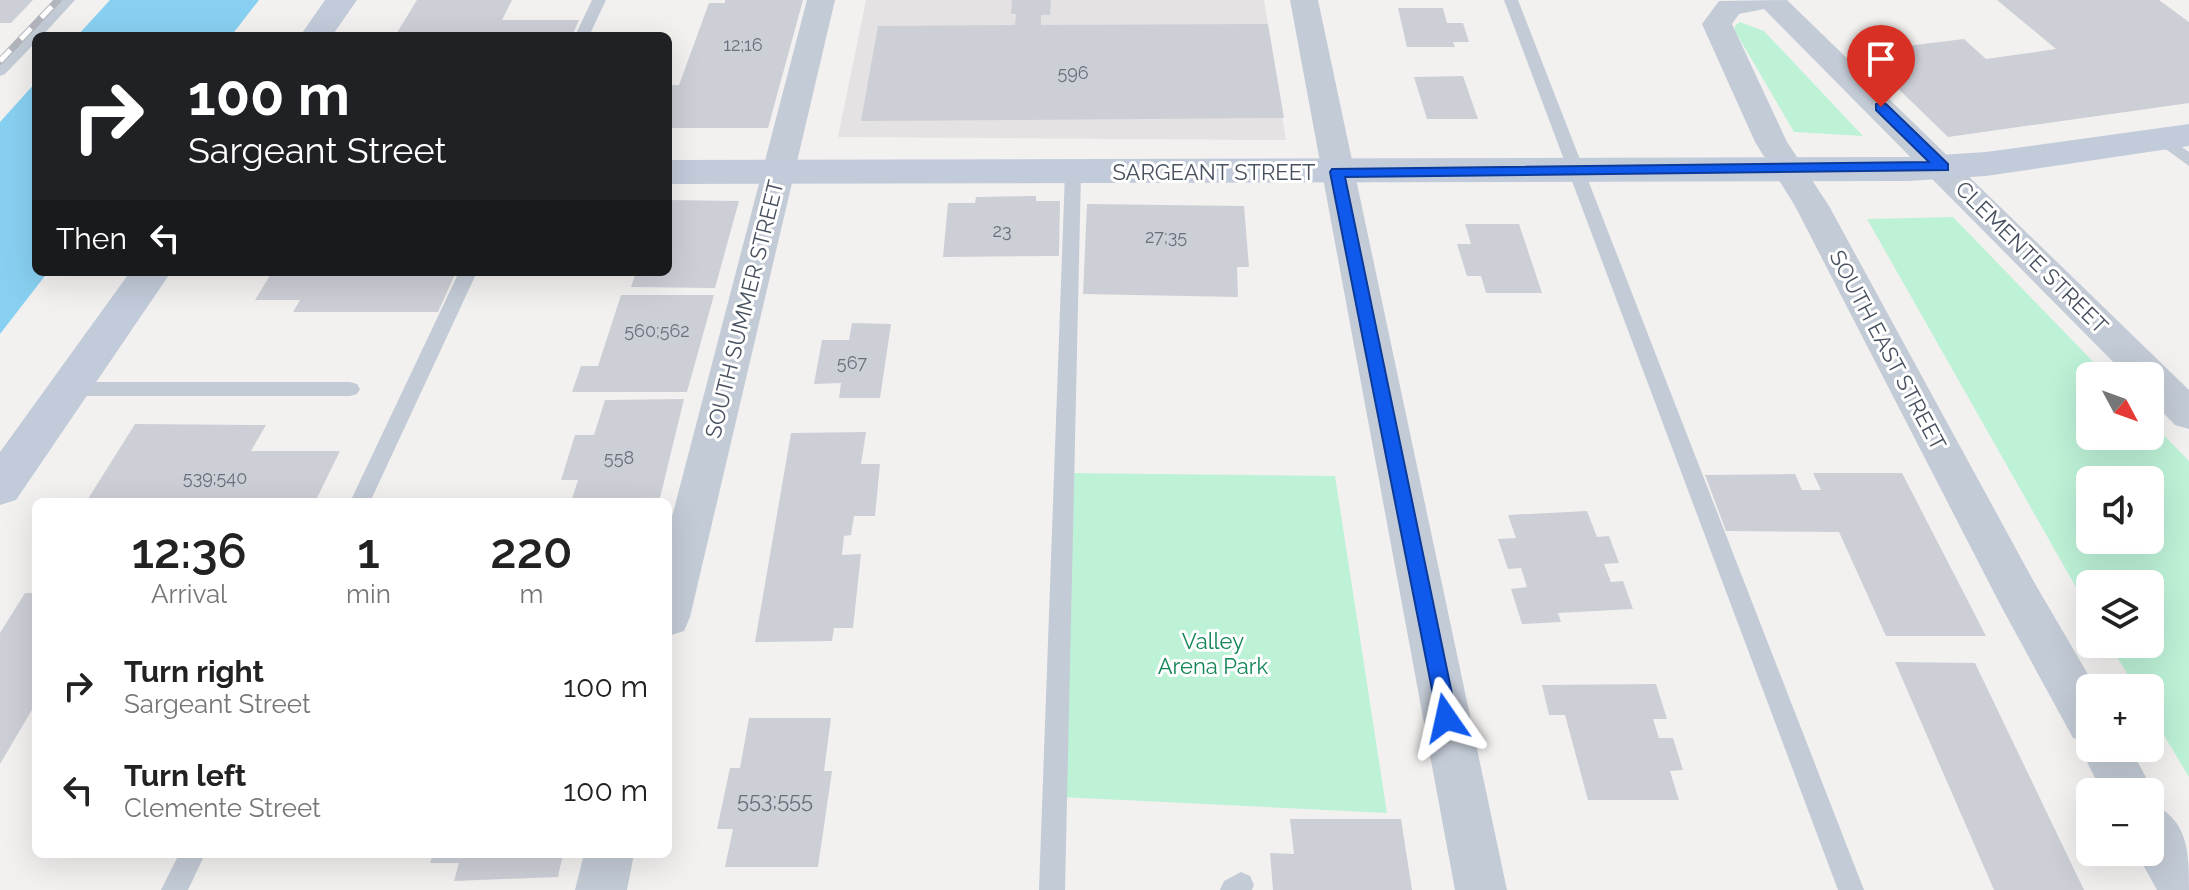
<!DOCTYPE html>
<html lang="en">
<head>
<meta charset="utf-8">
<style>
  :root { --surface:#fff; --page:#f2f2f2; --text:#222; --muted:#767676 }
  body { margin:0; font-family:Raleway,sans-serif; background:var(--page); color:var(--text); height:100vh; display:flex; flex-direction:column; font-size:30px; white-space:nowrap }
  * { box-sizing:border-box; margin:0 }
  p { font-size:26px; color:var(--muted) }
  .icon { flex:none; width:44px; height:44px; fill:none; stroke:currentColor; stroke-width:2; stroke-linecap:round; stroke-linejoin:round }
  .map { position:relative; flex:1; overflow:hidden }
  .sheet { position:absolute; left:32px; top:498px; width:640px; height:360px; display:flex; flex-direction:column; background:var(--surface); border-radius:12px; box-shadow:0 8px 32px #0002 }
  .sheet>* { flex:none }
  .guide { position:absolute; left:32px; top:32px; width:640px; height:244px; border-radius:12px; box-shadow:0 8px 32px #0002; background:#202124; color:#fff; overflow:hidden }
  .needle { width:52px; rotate:131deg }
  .fabs { position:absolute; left:2076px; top:362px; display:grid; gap:16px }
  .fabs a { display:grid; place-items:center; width:88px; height:88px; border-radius:12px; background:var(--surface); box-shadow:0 8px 32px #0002; font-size:40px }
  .pin { position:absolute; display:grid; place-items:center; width:68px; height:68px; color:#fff; margin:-82px -34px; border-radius:50% 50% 50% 0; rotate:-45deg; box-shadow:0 0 8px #0007 }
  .pin .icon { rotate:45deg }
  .me { position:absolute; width:88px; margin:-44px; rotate:349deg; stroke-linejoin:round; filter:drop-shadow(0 0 6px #0008) }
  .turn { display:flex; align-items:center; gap:28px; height:168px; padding:0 24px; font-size:36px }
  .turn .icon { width:104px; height:104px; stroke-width:2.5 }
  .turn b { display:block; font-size:56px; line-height:68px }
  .then { display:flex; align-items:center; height:76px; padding:0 24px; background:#0003; gap:16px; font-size:30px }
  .eta { display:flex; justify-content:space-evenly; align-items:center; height:136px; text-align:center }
  .eta b { font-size:48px; font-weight:600; line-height:56px }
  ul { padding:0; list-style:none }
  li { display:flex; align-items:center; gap:24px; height:104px; padding:0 24px }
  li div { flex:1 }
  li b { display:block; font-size:30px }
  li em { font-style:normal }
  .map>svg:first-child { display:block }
  .education { fill:#e4e2e2 }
  .green { fill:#bdf2d7; fill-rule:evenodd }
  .water { fill:#88d0f1 }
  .building { fill:#cccfd6 }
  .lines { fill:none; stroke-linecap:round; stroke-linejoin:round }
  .lane { fill:#c3cbd6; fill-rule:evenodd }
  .street { fill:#c3cbd6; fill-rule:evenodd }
  .secondary { fill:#c2cbda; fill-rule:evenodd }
  .rail-casing { stroke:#b2b5bb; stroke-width:7 }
  .rail { stroke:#fff; stroke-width:5; stroke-dasharray:15; stroke-linecap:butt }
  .route { fill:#1059ed; stroke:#0a3a9a; stroke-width:2 }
  .labels { text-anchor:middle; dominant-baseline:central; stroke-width:6; stroke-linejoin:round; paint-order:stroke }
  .number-label { font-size:18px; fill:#68707d }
  .street-label { font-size:22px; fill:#47515f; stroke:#fff }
  .park-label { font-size:22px; fill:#138658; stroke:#fff }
  .near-number-label { font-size:22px; fill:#68707d }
</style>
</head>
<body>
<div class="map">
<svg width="2189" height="890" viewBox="0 0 2189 890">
  <rect width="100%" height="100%" fill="#f3f1f0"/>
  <!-- education -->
  <path class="education" d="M866,0H1264L1286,140L838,137Z"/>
  <!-- green -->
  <path class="green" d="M1740,22L1764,31L1863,136L1794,132L1735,31V26Z
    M1953,217L2107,376H2090V436H2150V421L2189,461V777L2150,712V688H2136L2109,644H2150V584H2090V612L1867,219ZM2150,480V540H2090V480Z
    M1068,473L1335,476L1387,813L1060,797Z"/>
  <!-- water -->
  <path class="water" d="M110,0H259L231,36H77Z
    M36,82V272H48L0,334V122Z"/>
  <!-- building -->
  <path class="building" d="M0,0H33L11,23H0Z
    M417,0H512L502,20H579L572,36H395Z
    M725,0H803L768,128H668V85H679L709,3H725Z
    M1012,0H1051L1050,15H1041V25L1268,24L1284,118L861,121L878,26L1015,25L1016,14H1011Z
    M1997,0H2159L2189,22V103L1948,137L1881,72L1905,69L1882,49L1964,39L1986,59L2056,49Z
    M1398,8H1443L1447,23H1463L1469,42H1453L1455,47H1407Z
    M1463,76L1478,119H1427L1414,77Z
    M1036,196V201H1060L1059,256L943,257L948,203H975L976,197Z
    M668,200L739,201L715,288L631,287L636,272H668Z
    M1087,204L1244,206L1249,267H1237L1238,297L1083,294Z
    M1465,224H1519L1542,293H1486L1481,276H1467L1457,244H1471Z
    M272,272H456L438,312H293L300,300H255Z
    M621,295H714L687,392H572L581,366H598Z
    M852,323L891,324L880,398H839L841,383L814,384L822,340H849Z
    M684,399L659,502H571L578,480H561L575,435H594L605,400Z
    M135,424L266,425L251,451H340L315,502H86Z
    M866,432L861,464H880L875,516H854L851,535L844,536L842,555L861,554L853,628H834L832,641L755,642L791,433Z
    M1813,473H1902L1986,636H1886L1839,532L1726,531L1705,475L1795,474L1802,490H1821Z
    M1587,511L1597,537L1609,536L1619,563L1604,564L1611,582L1623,581L1633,609L1558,613L1561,622L1522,624L1511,589L1527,587L1521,568L1508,569L1498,539L1516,538L1508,515Z
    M25,593H36V703L0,764V633Z
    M1895,662L1975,663L2084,890H1994Z
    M1656,684L1667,719H1653L1659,738H1673L1683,770L1670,771L1679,800H1588L1565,715H1549L1542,685Z
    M749,718H831L824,771H832L818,867H725L733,829H717L730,768H740Z
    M1290,819H1401L1412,890H1273L1270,853L1294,854Z
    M433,854H563L558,877L454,881L459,863H430Z"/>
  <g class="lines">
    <!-- lane -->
    <path class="lane" d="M60,0H75L42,36H36V42L5,74L0,76V62Z
      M592,0H606L589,36H575Z
      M1504,0H1518L1864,890H1838Z
      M2162,133L2189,152V166L2156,142L2154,138Z
      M1073,167L1081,172L1065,890H1039L1065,172Z
      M459,272H477L370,502H350Z
      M68,382H350L357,384L360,389L357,394L350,396H68L61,394L58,389L61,384Z
      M179,854H205L188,890H161Z
      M1241,872L1250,876L1254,885L1252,890H1220L1224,881Z"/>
    <!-- street -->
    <path class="street" d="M807,0H835L690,617L684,631L668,636V532Z
      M1290,0H1318L1507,890H1455Z
      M1787,0L2189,390V429L2175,425L2150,399V376H2127L1764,9L1739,14L1732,24L1787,142L1829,206L2034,582L2096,688H2090V748H2130L2154,792L2150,800V792H2102L2080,748L2083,741L2073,738L2002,608L1795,206L1755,142L1702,24L1719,1Z
      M2150,803C2189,819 2189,853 2189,890H2157L2136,852H2150Z
      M584,854H634L627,890H575Z"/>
    <!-- secondary -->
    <path class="secondary" d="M325,0H357L332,36H300Z
      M2189,124V146L1986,176L1908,181L668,184V160L1908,157L1986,152Z
      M130,272H171L16,500L0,505V452Z"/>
    <!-- rail casing -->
    <g class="rail-casing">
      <path id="rail" d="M0,61L58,0"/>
    </g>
    <!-- rail -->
    <use href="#rail" class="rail"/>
  </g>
  <!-- route -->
  <path class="route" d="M1881,103L1886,104L1948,164V170L1345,177L1457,718L1454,725L1446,728L1439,725L1330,172L1332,169L1929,162L1876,110V104Z"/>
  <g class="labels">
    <!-- number labels -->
    <g class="number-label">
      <text x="743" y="44">12;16</text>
      <text x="1073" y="72">596</text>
      <text x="1002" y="230">23</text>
      <text x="1166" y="236">27;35</text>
      <text x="657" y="330">560;562</text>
      <text x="852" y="362">567</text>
      <text x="619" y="457">558</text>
      <text x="215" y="477">539;540</text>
    </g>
    <!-- street labels -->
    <g class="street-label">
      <text x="1214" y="172">SARGEANT STREET</text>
      <text transform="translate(2032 257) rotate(45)">CLEMENTE STREET</text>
      <text transform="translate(744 309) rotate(-76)">SOUTH SUMMER STREET</text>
      <text transform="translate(1888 350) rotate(62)">SOUTH EAST STREET</text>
    </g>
    <!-- park labels -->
    <g class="park-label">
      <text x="1213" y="641">Valley<tspan x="1213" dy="25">Arena Park</tspan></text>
    </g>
    <!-- near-number labels -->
    <g class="near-number-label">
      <text x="775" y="800">553;555</text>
    </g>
  </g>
</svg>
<div class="fabs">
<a><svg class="needle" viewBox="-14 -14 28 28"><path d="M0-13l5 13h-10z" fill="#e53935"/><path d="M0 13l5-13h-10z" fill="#767676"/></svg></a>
<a><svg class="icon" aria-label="sound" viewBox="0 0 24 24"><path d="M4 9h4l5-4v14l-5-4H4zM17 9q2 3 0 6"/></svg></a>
<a><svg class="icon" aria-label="layers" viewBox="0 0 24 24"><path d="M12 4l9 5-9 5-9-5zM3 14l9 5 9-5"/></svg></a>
<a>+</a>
<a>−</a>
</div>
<div class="pin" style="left:1881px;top:107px;background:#d93025"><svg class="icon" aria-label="arrive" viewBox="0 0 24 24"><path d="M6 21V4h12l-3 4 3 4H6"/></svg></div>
<svg class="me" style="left:1446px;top:718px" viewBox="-20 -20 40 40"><path d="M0-17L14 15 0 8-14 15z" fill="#1059ed" stroke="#fff" stroke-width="4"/></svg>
<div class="guide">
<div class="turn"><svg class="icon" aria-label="right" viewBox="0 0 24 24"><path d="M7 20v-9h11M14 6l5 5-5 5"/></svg><div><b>100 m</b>Sargeant Street</div></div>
<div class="then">Then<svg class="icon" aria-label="left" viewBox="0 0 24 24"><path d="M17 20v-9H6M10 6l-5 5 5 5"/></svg></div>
</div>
<section class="sheet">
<div class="eta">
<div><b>12:36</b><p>Arrival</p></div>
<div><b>1</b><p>min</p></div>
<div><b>220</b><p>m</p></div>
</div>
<ul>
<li><svg class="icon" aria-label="right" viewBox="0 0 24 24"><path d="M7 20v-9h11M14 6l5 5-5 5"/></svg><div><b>Turn right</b><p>Sargeant Street</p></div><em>100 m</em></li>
<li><svg class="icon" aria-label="left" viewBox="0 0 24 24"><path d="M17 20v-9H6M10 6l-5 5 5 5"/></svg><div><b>Turn left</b><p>Clemente Street</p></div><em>100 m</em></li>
</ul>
</section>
</div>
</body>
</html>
